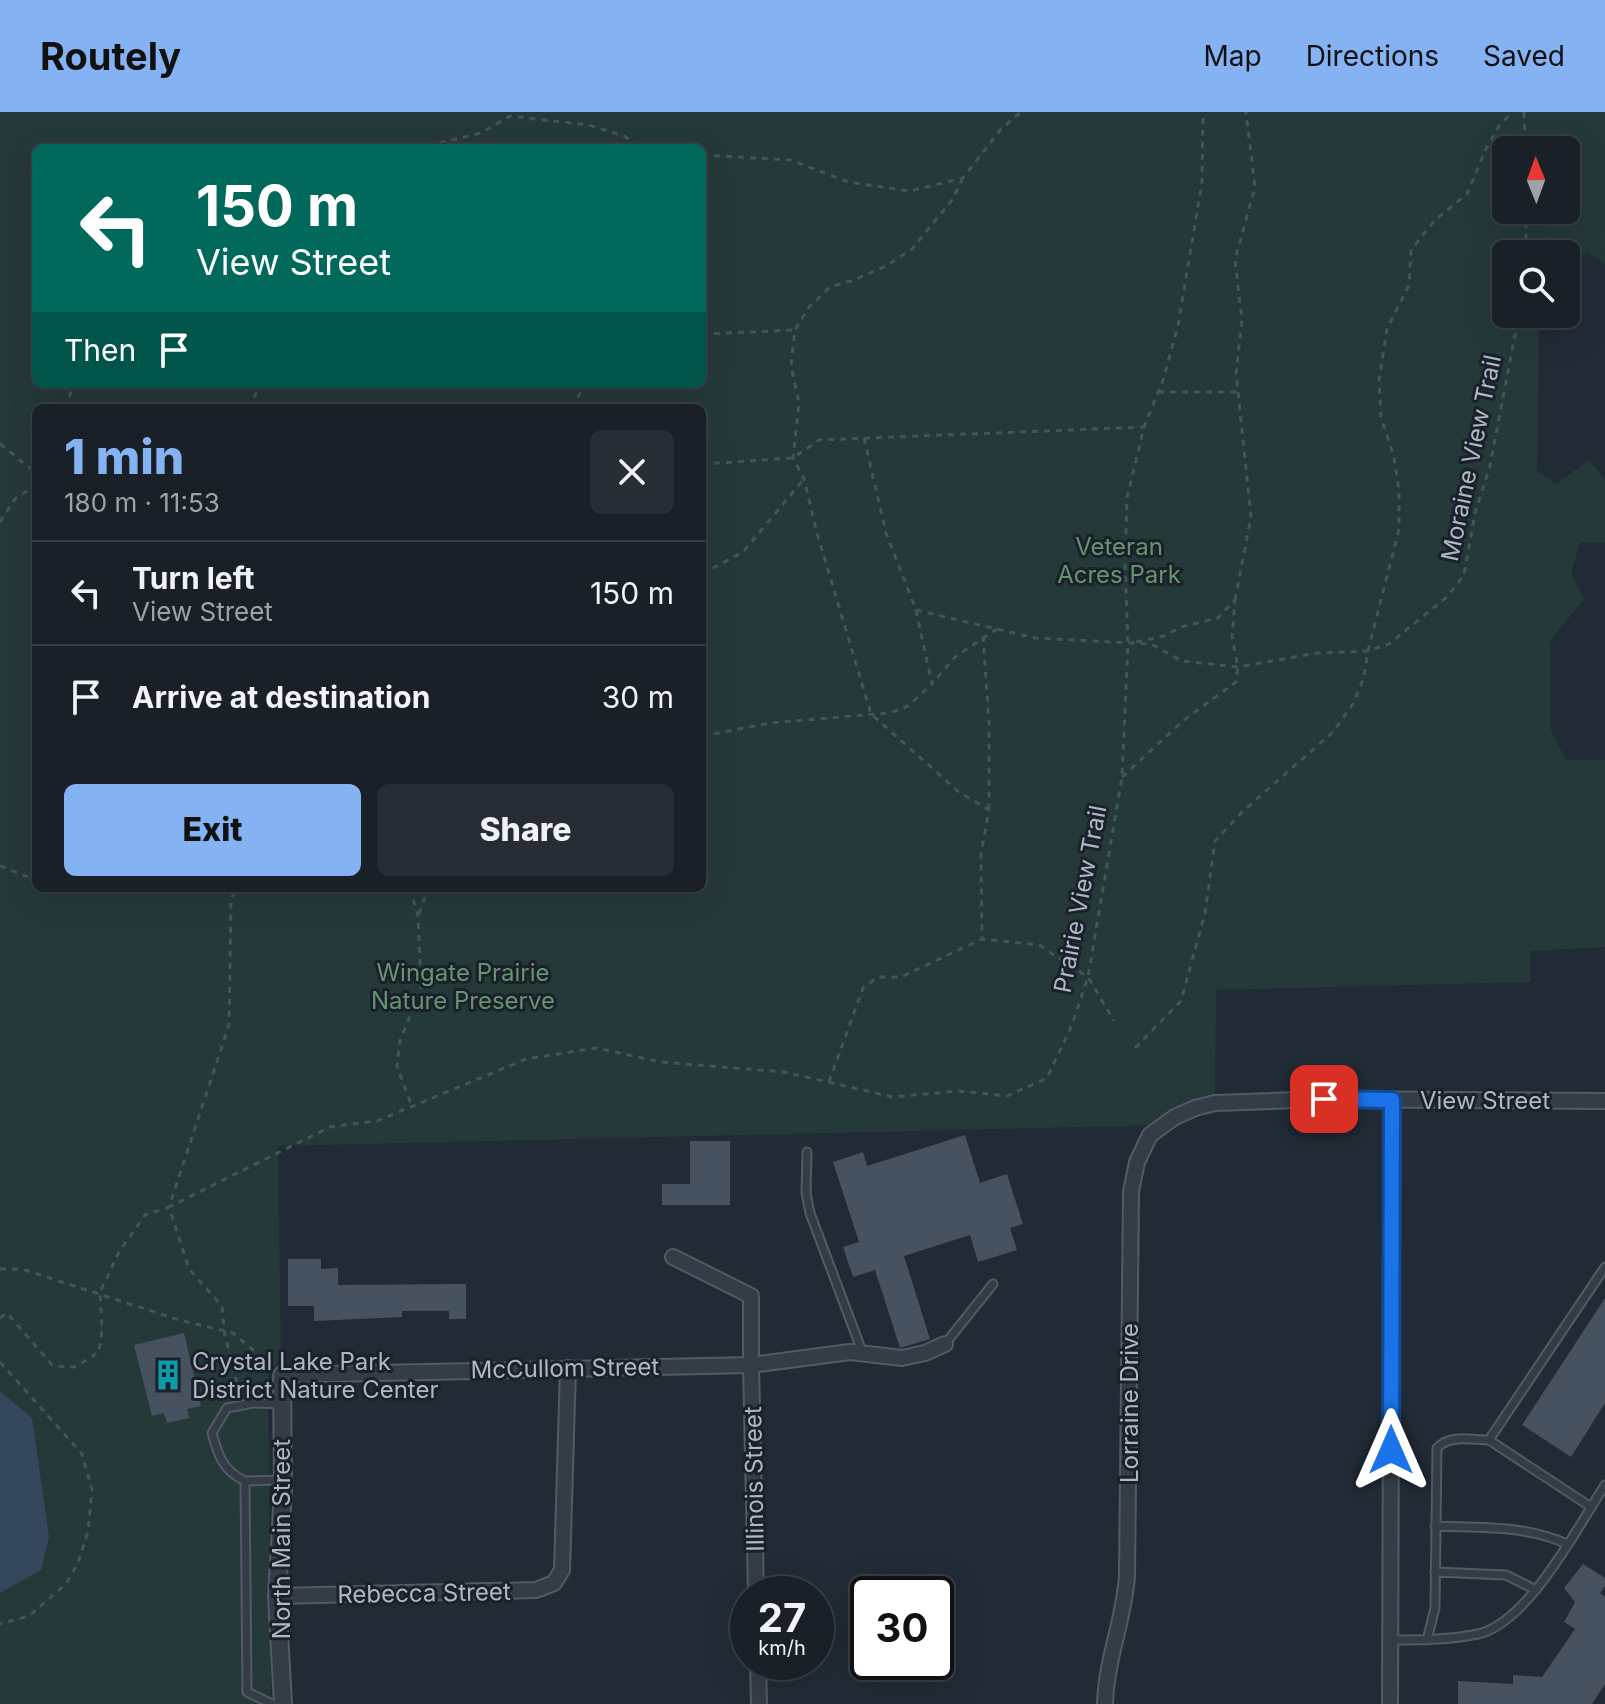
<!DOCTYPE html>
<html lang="en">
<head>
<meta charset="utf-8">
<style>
  :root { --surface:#192028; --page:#262d34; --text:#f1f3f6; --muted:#9fa3a8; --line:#373e45; --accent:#85b2f2 }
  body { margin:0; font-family:Inter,sans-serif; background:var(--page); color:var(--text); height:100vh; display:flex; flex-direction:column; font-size:30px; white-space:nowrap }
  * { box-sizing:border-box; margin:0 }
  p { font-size:26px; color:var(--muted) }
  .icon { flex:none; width:44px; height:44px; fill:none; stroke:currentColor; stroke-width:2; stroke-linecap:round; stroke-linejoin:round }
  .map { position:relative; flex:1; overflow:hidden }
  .side { position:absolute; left:32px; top:292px; width:674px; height:488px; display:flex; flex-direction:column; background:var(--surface); border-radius:12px; box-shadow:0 8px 32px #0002,0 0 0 2px var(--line) }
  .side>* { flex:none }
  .hud { position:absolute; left:32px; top:32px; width:674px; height:244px; border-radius:12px; box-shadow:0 8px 32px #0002,0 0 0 2px var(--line); background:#00695c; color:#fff; overflow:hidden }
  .needle { width:52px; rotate:359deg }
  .buttons { position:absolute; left:1492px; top:24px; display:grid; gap:16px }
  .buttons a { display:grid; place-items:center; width:88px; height:88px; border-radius:12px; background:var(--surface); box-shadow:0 8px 32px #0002,0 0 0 2px var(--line); font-size:40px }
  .speed { position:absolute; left:730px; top:1464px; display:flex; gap:16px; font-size:40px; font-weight:700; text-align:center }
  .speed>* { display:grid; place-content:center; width:104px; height:104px; border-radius:50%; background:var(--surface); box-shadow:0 8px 32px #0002,0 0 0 2px var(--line); line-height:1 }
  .speed small { font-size:20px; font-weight:400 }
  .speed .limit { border:4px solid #111; border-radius:12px; background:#fff; color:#111 }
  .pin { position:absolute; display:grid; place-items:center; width:68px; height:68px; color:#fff; margin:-34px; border-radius:16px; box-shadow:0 4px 12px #0006 }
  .me { position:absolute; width:88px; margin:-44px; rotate:0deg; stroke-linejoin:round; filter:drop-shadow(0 0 6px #0008) }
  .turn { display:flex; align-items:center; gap:28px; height:168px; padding:0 32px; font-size:36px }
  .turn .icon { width:104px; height:104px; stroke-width:2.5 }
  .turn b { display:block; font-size:56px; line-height:68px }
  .then { display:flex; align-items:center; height:76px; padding:0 32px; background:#0003; gap:16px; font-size:30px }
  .round { display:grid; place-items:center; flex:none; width:84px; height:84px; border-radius:12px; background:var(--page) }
  .overview { display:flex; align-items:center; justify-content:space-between; height:136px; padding:0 32px }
  h1 { font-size:48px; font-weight:800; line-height:60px; color:var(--accent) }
  .cta { display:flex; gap:16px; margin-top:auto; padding:16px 32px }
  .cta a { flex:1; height:92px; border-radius:12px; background:var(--accent); color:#111; font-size:32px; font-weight:800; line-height:92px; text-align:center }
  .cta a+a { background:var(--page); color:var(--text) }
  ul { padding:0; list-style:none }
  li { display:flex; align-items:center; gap:24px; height:104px; padding:0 32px; border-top:2px solid var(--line) }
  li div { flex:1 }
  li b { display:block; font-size:30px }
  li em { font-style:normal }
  header { display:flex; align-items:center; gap:48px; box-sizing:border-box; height:112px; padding:0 40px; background:var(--accent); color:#111 }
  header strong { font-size:38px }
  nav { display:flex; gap:44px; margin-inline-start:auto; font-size:28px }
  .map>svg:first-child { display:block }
  .green { fill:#263939; fill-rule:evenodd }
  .water { fill:#35475d }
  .building { fill:#475260 }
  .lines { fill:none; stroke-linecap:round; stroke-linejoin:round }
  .service-casing { stroke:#525a64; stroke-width:11 }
  .minor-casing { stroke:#525a64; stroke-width:18 }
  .tertiary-casing { stroke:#525a64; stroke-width:20 }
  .path { stroke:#425557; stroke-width:3; stroke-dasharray:6 6; stroke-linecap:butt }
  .service { stroke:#343c47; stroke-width:7 }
  .minor { stroke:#343c47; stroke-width:14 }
  .tertiary { stroke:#343c47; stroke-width:16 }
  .route-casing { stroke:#114b97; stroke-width:20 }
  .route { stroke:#1a73e8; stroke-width:14 }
  .labels { text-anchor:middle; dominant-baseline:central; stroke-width:6; stroke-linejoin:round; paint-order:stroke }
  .street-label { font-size:24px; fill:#afb7c3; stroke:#1a212b }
  .park-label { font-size:24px; fill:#679370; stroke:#1a212b }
  .poi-label { font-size:24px; fill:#afb7c3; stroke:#1a212b; text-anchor:start }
</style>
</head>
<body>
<header>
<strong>Routely</strong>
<nav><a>Map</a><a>Directions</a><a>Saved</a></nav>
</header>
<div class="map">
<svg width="1605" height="1592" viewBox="0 0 1605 1592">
  <rect width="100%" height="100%" fill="#212b36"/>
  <!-- green -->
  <path class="green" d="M0,0H1605V152L1587,140L1566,153V142H1506V202H1539L1537,359L1556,372L1589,348L1605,368V430L1580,431L1571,461L1584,487L1550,529L1551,619L1566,648H1605V835L1530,839V870L1216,878L1215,991L1163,1013L278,1034L281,1254H268L271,1592H0ZM36,36H702V272H36ZM1506,38H1566V98H1506ZM36,296H702V776H36Z"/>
  <!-- water -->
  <path class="water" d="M0,1279L32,1306L49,1425L41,1458L0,1481Z"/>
  <!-- building -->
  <path class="building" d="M965,1023L980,1071L1007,1062L1023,1112L1010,1116L1017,1138L978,1150L970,1123L904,1144L930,1227L900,1236L875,1158L853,1165L843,1135L859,1130L833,1050L863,1040L867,1054Z
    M690,1029H730V1093H662V1072H690Z
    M288,1147H321V1157L338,1156V1173L466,1172V1207H449V1199H402V1205L314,1209V1194H288Z
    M1605,1186V1291L1571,1345L1522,1313Z
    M184,1221L201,1294L187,1297L189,1306L167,1311L164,1301L152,1304L134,1233Z
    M1583,1452L1605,1466V1474L1600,1481L1605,1485V1572L1592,1592H1458V1569L1513,1572V1563L1542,1565L1575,1517L1564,1510L1575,1490L1564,1476Z"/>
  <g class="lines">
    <!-- service casing -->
    <g class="service-casing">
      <path id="service" d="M807,1040L806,1081L810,1101L863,1242
        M945,1232L993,1172
        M245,1369L283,1368
        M1591,1395L1489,1328L1605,1155
        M1435,1414C1481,1416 1525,1413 1567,1432
        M1435,1460L1506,1463L1536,1478
        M1390,1528C1419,1528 1449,1528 1478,1522C1528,1511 1577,1416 1605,1373
        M1427,1528L1435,1496L1437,1336C1450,1322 1472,1328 1489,1328
        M272,1592L247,1580L245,1369C223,1359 218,1343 212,1321L227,1296L253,1291L282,1292"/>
    </g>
    <!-- minor casing -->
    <g class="minor-casing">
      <path id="minor" d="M673,1145L751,1184V1253L850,1240L902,1246L925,1241L945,1232
        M282,1263L751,1253L756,1482
        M277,1484L536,1478L554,1471L562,1458L568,1256
        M758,1550L759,1592
        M1105,1592C1106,1548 1124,1508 1127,1464L1131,1080L1137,1050L1150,1023L1175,1005L1195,996L1215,991L1324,987L1605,989
        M1390,1592L1392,988"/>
    </g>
    <!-- tertiary casing -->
    <g class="tertiary-casing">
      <path id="tertiary" d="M282,1263L283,1378L277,1484L283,1592"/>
    </g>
    <!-- path -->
    <path class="path" d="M1524,0L1525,38
      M429,36L434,32L481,21L510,4L589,13L624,24L642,36
      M702,43L791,48L848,70L910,79L963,66L1001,17L1021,0
      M963,66L952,88L912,137L886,154L854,168L830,175L809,195L795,218L791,254L799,291L793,346L804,367L817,421L871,602L959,680L989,698L981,742L982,827L1039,833L1088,865L1114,909
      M1526,98V142
      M702,222L794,218
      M1158,280H1238
      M64,296L75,272
      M248,296L261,272
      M572,296L585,272
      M864,326L886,421L916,498L1035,526L1151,532L1182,549L1238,555L1317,541L1368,539L1389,532L1448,484L1464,463L1475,401L1490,354L1519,202
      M0,332L36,361
      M702,352L793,346L819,328L1144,315
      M0,410L15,387L36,373
      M702,462L743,440L804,367
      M1235,488L1251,405L1236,261L1242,208L1235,148L1255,75L1246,0
      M916,498L932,572L955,545L997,517
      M983,524L989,611V698
      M702,624L771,611L890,601L908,594L932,572
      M1122,665L1184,608L1236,570L1238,555L1232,525L1235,488L1218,506L1181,515L1164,524L1136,530
      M0,754L36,768
      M410,776L418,804L421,876L400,929L397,954L412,995
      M419,802L428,776
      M1135,936L1181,889L1205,801L1215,729L1243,699L1333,620L1353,592L1364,565L1368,539L1399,417V379L1394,345L1381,305L1379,268L1387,217L1409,173L1411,138L1435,108L1467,82L1486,37L1499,14L1512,0
      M829,970L863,876L878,865H901L982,827
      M0,1157H22L179,1208L233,1221L270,1252
      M0,1206L7,1201L53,1254L75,1255L99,1240L102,1218L100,1180L119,1140L145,1103L169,1095L229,913L231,790L235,776
      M0,1250L82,1342L92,1378L88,1420L77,1453L66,1472L29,1504L0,1512
      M236,1283V1268L224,1219L222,1194L189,1157L169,1095L330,1015L377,1009L526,947L596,936L661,950L784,960L893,985L958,979L1007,984L1047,966L1072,913L1088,865L1122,665L1128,532L1125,453L1127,386L1144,315L1163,268L1178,214L1202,70L1203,0"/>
    <!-- service -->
    <use href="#service" class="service"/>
    <!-- minor -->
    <use href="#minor" class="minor"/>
    <!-- tertiary -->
    <use href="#tertiary" class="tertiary"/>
  </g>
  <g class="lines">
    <!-- route casing -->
    <g class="route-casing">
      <path id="route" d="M1324,987L1392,988L1391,1338"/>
    </g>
    <!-- route -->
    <use href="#route" class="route"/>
  </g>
  <!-- icons -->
  <defs>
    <g id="building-bare" transform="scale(2.4)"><path d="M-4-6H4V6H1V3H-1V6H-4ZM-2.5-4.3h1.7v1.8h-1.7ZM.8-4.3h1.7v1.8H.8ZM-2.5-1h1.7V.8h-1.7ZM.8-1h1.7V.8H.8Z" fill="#0f9aa8" stroke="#1a212b" stroke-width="2.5" paint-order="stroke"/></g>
  </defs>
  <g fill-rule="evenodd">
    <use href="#building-bare" x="168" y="1263"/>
  </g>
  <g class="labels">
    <!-- street labels -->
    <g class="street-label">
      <text transform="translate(1471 346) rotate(-78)">Moraine View Trail</text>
      <text transform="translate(1080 787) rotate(-79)">Prairie View Trail</text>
      <text x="1485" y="988">View Street</text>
      <text transform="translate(565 1256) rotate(-1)">McCullom Street</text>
      <text transform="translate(1129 1291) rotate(-90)">Lorraine Drive</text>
      <text transform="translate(754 1367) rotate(-91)">Illinois Street</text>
      <text transform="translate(281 1427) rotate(-90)">North Main Street</text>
      <text transform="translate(424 1481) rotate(-1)">Rebecca Street</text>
    </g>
    <!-- park labels -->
    <g class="park-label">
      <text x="1119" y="434">Veteran<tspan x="1119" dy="28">Acres Park</tspan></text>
      <text x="463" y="860">Wingate Prairie<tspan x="463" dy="28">Nature Preserve</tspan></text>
    </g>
    <!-- poi labels -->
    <g class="poi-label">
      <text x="192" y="1249">Crystal Lake Park<tspan x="192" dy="28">District Nature Center</tspan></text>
    </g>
  </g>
</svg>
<div class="buttons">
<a><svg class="needle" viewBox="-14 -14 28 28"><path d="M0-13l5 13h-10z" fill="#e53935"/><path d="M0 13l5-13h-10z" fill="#9fa3a8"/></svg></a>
<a><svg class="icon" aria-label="search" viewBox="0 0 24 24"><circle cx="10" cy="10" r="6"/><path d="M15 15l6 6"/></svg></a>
</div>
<div class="speed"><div>27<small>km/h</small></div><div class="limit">30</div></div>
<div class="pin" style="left:1324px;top:987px;background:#d93025"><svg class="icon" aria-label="arrive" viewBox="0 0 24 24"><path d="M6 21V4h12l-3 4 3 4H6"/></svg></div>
<svg class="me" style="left:1391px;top:1338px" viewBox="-20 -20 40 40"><path d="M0-17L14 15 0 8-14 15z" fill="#1a73e8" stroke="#fff" stroke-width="4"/></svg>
<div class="hud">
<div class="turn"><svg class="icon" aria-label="left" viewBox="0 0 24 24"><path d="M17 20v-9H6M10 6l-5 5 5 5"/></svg><div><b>150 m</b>View Street</div></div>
<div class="then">Then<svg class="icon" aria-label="arrive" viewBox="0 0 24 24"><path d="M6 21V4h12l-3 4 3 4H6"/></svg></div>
</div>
<section class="side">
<div class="overview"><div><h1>1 min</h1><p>180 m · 11:53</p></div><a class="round"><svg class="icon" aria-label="close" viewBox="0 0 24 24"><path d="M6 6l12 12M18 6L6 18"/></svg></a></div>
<ul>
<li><svg class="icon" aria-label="left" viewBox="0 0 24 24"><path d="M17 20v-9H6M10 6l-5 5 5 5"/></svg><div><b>Turn left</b><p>View Street</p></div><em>150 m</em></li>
<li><svg class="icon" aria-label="arrive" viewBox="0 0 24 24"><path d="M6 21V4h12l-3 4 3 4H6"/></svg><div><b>Arrive at destination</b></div><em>30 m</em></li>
</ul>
<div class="cta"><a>Exit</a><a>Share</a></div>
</section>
</div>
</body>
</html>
